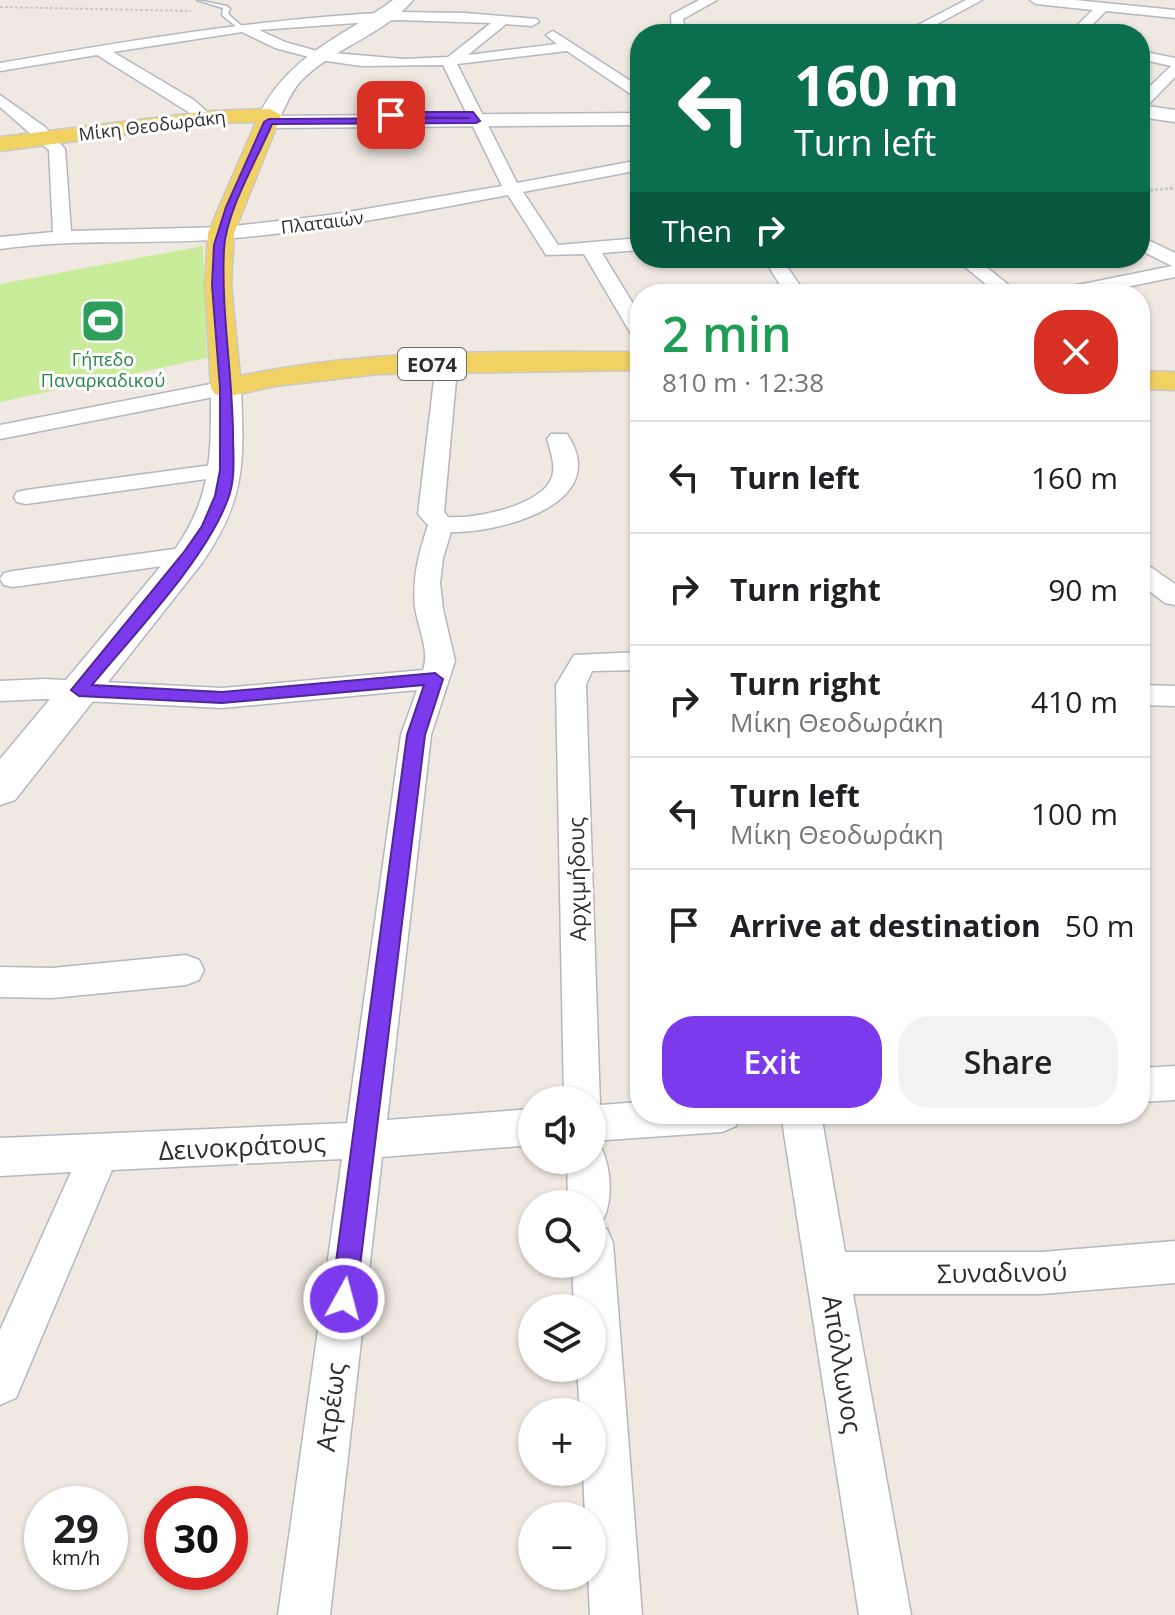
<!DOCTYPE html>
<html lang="en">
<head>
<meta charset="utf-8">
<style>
  :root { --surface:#fff; --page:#f2f2f2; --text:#202124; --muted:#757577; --line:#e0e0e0; --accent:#7c3aed }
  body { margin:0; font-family:"Open Sans",sans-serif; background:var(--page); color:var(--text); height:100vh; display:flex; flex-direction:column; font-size:30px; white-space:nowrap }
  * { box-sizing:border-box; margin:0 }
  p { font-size:26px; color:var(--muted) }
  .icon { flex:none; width:44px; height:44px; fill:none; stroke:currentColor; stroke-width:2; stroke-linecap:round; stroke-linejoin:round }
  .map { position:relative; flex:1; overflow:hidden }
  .side { position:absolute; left:630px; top:284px; width:520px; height:840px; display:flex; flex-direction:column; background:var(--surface); border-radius:32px; box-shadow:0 2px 6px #0004 }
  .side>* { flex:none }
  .banner { position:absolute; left:630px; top:24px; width:520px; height:244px; border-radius:32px; box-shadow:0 2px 6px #0004; background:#0b6e4f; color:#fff; overflow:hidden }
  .fabs { position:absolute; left:518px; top:1086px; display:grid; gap:16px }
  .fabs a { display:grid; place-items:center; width:88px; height:88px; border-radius:50%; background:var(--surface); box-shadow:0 2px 6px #0004; font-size:40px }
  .speed { position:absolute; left:24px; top:1486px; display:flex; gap:16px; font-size:40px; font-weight:700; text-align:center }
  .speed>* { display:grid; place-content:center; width:104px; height:104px; border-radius:50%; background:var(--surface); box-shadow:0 2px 6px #0004; line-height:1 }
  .speed small { font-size:20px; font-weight:400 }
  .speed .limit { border:12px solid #d22; background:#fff; color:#111 }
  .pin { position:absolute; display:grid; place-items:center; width:68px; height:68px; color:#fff; margin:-34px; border-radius:16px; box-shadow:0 4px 12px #0006 }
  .me { position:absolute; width:88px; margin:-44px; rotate:7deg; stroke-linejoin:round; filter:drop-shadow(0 0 6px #0008) }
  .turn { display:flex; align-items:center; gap:28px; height:168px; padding:0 32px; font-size:36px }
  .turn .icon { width:104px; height:104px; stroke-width:2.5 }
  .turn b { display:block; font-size:56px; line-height:68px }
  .then { display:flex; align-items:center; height:76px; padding:0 32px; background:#0003; gap:16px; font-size:30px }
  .round { display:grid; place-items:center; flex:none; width:84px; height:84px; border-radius:32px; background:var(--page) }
  .overview { display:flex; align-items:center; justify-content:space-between; height:136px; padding:0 32px }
  h1 { font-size:48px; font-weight:600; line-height:60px; color:#1e9e55 }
  .primary-button { display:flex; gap:16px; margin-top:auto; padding:16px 32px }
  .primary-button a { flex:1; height:92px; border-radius:32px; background:var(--accent); color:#fff; font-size:32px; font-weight:600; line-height:92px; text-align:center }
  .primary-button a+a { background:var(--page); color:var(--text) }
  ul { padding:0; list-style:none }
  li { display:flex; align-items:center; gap:24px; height:112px; padding:0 32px; border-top:2px solid var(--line) }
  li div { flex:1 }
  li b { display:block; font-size:30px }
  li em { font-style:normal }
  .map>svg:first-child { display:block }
  .pitch { fill:#c9ec9a }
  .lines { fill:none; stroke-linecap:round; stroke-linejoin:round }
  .service-casing { stroke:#b4b7c1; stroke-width:3 }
  .minor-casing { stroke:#b4b7c1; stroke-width:3 }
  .tertiary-casing { stroke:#b4b7c1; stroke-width:3 }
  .secondary-casing { stroke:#b4b7c1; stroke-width:3 }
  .primary-casing { stroke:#c9c9c9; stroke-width:3 }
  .path-far1 { stroke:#c9c9c9; stroke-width:2; stroke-dasharray:3 2; stroke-linecap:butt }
  .path { stroke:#c9c9c9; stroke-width:3; stroke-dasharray:3 2; stroke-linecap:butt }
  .service { fill:#fff; fill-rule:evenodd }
  .minor { fill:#fff; fill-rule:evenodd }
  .tertiary { fill:#fff; fill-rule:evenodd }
  .secondary { fill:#fff; fill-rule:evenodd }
  .primary { fill:#f2d163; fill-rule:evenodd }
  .route { fill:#7c3aed; stroke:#51269a; stroke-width:2 }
  .labels { text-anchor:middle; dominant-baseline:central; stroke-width:6; stroke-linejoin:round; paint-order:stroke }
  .far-street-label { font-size:18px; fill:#2e2e2e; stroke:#fff }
  .far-leisure-label { font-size:18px; fill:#27864d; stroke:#fff }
  .shield { fill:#fff; stroke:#6d6d6d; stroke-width:2 }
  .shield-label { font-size:20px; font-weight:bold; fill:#2e2e2e }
  .street-label { font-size:22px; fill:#2e2e2e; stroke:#fff }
  .near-street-label { font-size:26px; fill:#2e2e2e; stroke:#fff }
</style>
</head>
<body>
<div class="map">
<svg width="1175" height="1615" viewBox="0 0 1175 1615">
  <rect width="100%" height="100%" fill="#efe9e1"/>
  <!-- pitch -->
  <path class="pitch" d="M203,246L207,358L0,402V284Z"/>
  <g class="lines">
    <!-- service casing -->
    <g class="service-casing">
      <path id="service" d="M197,0L227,6L230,9L228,14L243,27L238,28L222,15L223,8Z"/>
    </g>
    <!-- minor casing -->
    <g class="minor-casing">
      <path id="minor" d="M699,0H717L683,19L686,34H672L671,15Z
        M966,0H982L928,29L916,26Z
        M1030,0H1075L1175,10V18L1106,11L1083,34H1068L1093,10L1036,4Z
        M398,12L465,13L537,19L539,22L532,26L506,24L468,55L557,44L546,35L553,31L640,87V99L635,97L567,51L457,64L517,183L640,160V170L523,192L558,245L640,238V250L602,253L640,315V338L630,332L584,254L546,255L508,195C414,213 320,231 225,239C150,245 75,238 0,249V237L53,232L49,150L0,107V95L45,127L65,149L71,231L225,227L330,215L502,186L443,65L361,66L320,60L275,48L242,32L113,52L194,100L214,118L206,123L97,55L0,71V63C132,40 263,18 398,12ZM398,20L491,23L448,57L404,59L321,52L285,42L259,30Z
        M1140,51L1175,58V77L1145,108L1140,110V96L1171,66L1140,59Z
        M1140,236L1175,253V277L1092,294H1053L1063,288L1172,266L1140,250Z
        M763,258H781L806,294H786Z
        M954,258H975L1020,294H998Z
        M445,373L456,380L444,512L448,517C475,519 542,506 552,477C556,465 550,450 547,439L551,434H567C614,504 499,533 451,532L443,558L440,583L443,609L455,661L431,735L387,1120L532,1109V1145L382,1157L330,1615H278L342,1159L112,1170L16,1398L0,1405V1330L71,1172L0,1176V1138L347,1123L401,735L417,690L222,708L44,699L0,701V681L44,679L222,688L423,670C430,651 418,628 415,607C412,578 419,553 428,525L418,514L434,380Z
        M226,381L237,388L234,393L0,439V425Z
        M227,463L235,465L239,470L235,475L26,504L17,502L14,497L17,492L26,490Z
        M189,547L198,549L202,555L198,561L13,587L4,585L0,579L4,573L13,571Z
        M1140,564L1149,566L1175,584V605L1165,603L1140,584Z
        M640,652V670L592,671L586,685L600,1105L640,1102V1114H742L736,1126L722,1132L592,1141V1100H564L556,685L574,655Z
        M1140,685L1175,686V706L1140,705Z
        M186,955L199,960L204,970L199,980L186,985L52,998L0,997V967L52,968Z
        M1175,1066V1100L1140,1102V1068Z
        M781,1114H821L845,1252H1041L1175,1241V1283L1041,1294H853L911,1615H859Z
        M592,1143L601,1147C611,1168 613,1197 604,1218L592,1222V1204H568L567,1160H592Z
        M592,1223L607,1229L613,1243L642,1615H590L588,1576H592V1516H585L583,1472H592V1412H580L577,1368H592V1308H574L572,1264H592Z"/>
    </g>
    <!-- tertiary casing -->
    <g class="tertiary-casing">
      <path id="tertiary" d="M1140,105L1175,110V122L1140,117Z
        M640,113V125L269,128L259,122L269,116Z"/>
    </g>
    <!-- secondary casing -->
    <g class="secondary-casing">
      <path id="secondary" d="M393,0H413C384,35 332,48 300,82C290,93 286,107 278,120H262L259,115C289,54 342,38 393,0Z
        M226,379L237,382L241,388C244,463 246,499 202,563L15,800L0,805V759L176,548C213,495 211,450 211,388L215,382Z"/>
    </g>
    <!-- primary casing -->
    <g class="primary-casing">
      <path id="primary" d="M270,109L281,115L234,233L231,285L240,376C371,348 506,352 640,352V370L378,374L275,386L226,397L215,394L211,388L205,285L208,233L256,122L212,123L0,151V137L212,111Z
        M1140,371L1175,372V390L1140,389Z"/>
    </g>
    <!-- path-far1 -->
    <path class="path-far1" d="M0,7L191,11"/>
    <!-- path -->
    <path class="path" d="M1140,191L1175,188"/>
    <!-- service -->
    <use href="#service" class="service"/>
    <!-- minor -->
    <use href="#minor" class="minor"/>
    <!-- tertiary -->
    <use href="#tertiary" class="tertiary"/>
    <!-- secondary -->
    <use href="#secondary" class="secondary"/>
    <!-- primary -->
    <use href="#primary" class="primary"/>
  </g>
  <!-- route -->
  <path class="route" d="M391,112H473L480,121L476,123L272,124C257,160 226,211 224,249C221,310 232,371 233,432C233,454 236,478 228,499C206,559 134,634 92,685L222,692L435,673L443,679L425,735L356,1299L352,1307L344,1311L335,1307L331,1299L407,735L424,685L222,703L79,696L71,690L184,552L202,526L215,496L220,470V388L212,285L214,245L226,207L264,122L269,119L470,118L387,117Z"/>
  <!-- icons -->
  <defs>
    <g id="stadium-square" transform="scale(2.3)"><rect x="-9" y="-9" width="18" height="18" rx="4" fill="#2e9e5b" stroke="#fff"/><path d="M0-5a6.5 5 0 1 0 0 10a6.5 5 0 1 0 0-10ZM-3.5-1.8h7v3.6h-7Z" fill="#fff"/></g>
  </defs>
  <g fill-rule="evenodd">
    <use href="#stadium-square" x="103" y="321"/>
  </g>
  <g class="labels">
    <!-- far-street labels -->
    <g class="far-street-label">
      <text transform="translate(152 125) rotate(-7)">Μίκη Θεοδωράκη</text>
      <text transform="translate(322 222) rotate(-7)">Πλαταιών</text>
    </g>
    <!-- far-leisure labels -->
    <g class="far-leisure-label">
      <text x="103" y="359">Γήπεδο<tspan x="103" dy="21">Παναρκαδικού</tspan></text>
    </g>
    <!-- shield labels -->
    <rect class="shield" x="398" y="348" width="68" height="32" rx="6"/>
    <g class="shield-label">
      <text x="432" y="364">ΕΟ74</text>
    </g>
    <!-- street labels -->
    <g class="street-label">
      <text transform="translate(576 879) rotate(-91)">Αρχιμήδους</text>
    </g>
    <!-- near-street labels -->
    <g class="near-street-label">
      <text transform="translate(242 1146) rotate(-3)">Δεινοκράτους</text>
      <text transform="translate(1002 1272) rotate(-1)">Συναδινού</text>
      <text transform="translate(843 1364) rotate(81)">Απόλλωνος</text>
      <text transform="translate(330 1407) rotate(-83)">Ατρέως</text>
    </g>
  </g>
</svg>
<div class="fabs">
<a><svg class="icon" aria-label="sound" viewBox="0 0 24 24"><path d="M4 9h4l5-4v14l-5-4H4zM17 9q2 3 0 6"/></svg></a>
<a><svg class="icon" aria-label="search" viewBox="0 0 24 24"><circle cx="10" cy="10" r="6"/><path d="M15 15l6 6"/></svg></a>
<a><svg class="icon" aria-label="layers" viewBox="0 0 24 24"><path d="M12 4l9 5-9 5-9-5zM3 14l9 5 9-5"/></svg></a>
<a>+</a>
<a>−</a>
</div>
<div class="speed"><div>29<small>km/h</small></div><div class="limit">30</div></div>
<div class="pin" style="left:391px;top:115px;background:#d93025"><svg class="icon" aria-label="arrive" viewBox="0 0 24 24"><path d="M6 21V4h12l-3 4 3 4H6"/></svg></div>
<svg class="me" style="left:344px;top:1299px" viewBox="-20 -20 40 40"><circle r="17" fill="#7c3aed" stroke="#fff" stroke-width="3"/><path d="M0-11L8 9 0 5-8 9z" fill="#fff"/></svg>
<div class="banner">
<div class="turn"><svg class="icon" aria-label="left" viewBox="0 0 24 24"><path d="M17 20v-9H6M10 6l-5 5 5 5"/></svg><div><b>160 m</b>Turn left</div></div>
<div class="then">Then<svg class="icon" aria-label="right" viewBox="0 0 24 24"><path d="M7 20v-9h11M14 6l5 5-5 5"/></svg></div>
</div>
<section class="side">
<div class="overview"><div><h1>2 min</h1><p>810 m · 12:38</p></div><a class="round" style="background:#d93025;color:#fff"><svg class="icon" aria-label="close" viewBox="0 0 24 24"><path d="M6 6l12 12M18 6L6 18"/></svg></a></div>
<ul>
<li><svg class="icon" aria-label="left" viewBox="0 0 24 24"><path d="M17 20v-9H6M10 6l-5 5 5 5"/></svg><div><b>Turn left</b></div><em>160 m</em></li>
<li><svg class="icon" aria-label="right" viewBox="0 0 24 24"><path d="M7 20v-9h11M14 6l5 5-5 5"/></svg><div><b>Turn right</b></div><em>90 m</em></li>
<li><svg class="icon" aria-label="right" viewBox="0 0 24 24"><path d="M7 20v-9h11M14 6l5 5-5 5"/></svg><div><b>Turn right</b><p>Μίκη Θεοδωράκη</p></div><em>410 m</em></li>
<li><svg class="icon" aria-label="left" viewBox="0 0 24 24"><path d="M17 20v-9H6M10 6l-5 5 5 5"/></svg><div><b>Turn left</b><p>Μίκη Θεοδωράκη</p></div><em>100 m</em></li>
<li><svg class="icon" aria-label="arrive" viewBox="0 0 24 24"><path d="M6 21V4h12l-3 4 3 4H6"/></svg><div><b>Arrive at destination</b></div><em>50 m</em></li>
</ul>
<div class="primary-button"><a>Exit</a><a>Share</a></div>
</section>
</div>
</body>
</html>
